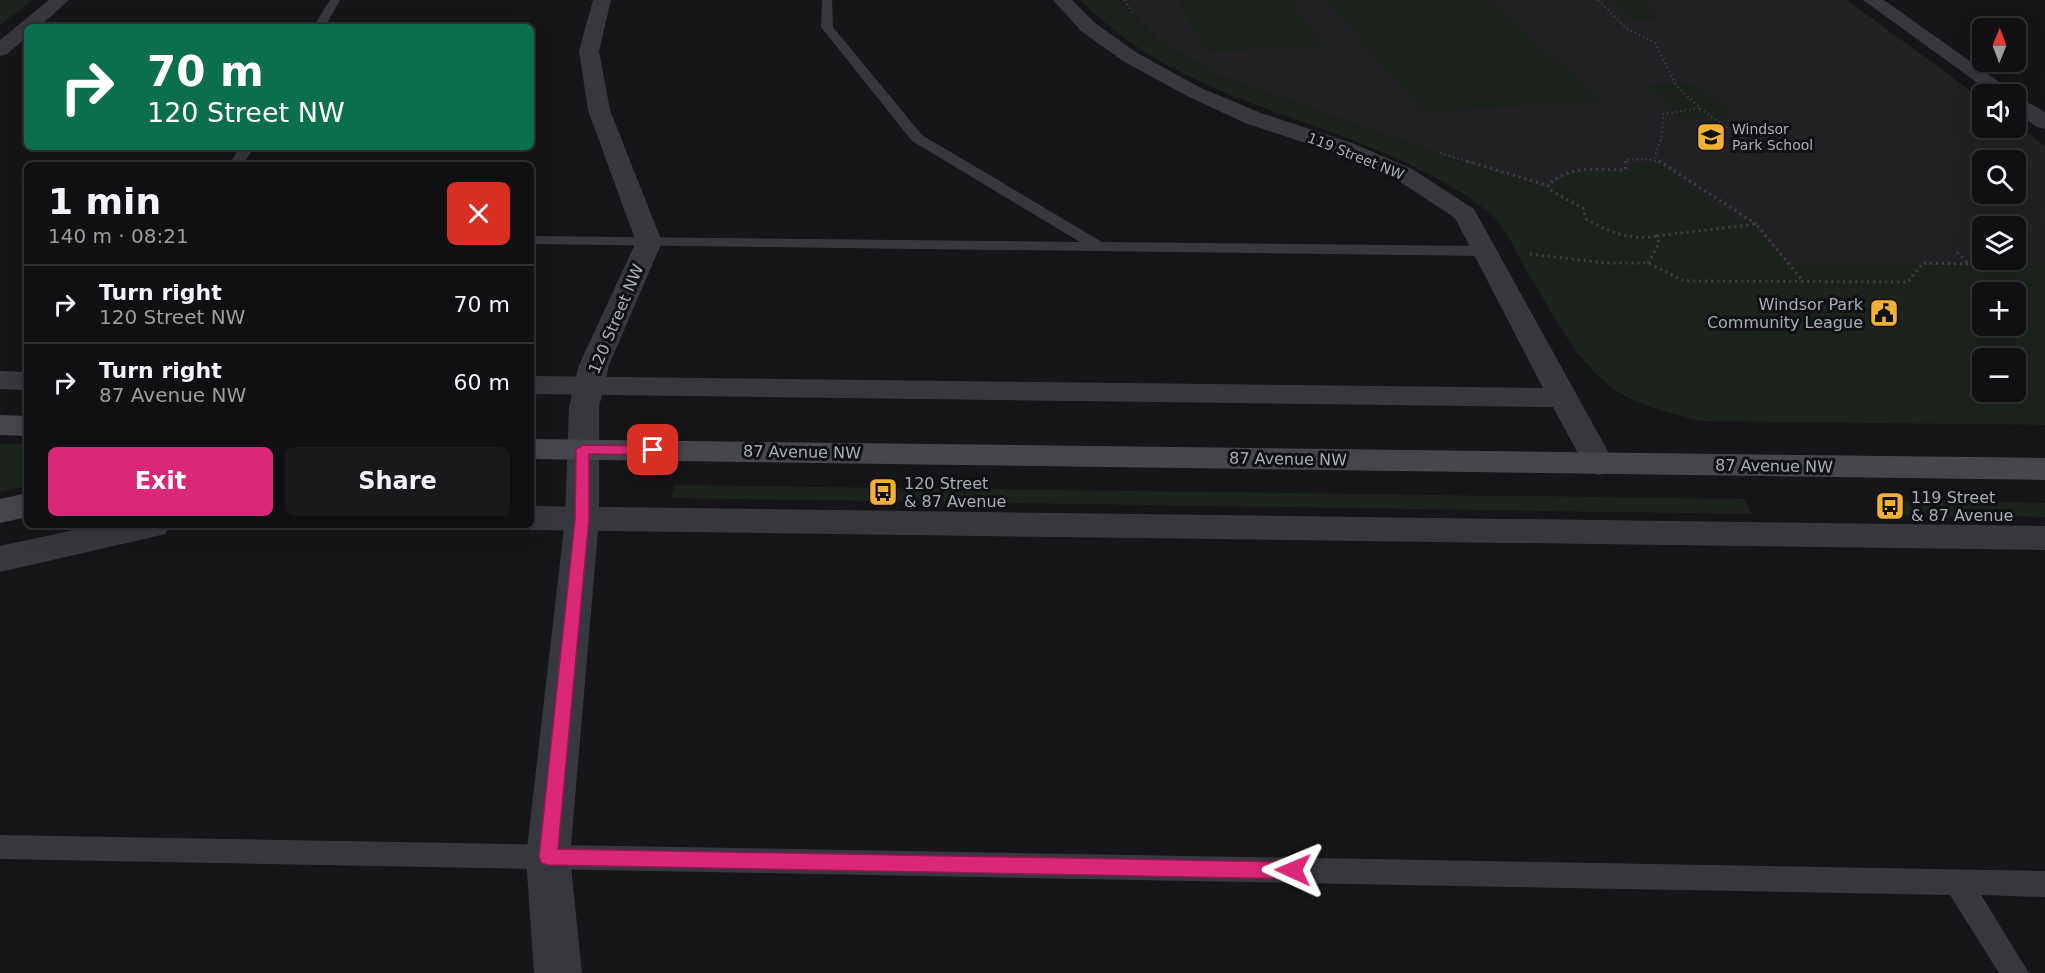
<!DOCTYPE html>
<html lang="en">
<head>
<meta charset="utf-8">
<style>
  :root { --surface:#101012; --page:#19191b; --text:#f1f3f6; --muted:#9c9d9f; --line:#303032; --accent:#db2777 }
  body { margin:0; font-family:"DejaVu Sans",sans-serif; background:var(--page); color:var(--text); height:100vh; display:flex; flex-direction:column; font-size:22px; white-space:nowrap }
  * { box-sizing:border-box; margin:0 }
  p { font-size:20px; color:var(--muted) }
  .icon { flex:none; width:33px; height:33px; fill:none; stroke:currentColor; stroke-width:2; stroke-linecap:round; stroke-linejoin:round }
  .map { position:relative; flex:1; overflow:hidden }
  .sheet { position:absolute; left:24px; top:162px; width:510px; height:366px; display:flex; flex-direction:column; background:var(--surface); border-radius:9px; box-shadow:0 6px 24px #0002,0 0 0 2px var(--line) }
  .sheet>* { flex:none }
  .banner { position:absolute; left:24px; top:24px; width:510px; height:126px; border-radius:9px; box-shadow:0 6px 24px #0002,0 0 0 2px var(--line); background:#0b6e4f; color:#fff; overflow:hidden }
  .needle { width:39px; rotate:1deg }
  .tools { position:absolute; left:1972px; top:18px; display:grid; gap:12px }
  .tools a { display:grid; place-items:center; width:54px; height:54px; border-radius:9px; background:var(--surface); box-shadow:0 6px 24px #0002,0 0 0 2px var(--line); font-size:30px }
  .pin { position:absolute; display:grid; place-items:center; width:51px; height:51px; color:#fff; margin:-26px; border-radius:12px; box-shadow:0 3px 9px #0006 }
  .me { position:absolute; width:66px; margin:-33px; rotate:271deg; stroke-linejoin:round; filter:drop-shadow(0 0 4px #0008) }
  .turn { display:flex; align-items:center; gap:21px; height:126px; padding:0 24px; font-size:27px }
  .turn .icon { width:78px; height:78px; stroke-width:2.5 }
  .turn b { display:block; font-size:42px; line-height:51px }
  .round { display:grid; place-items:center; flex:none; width:63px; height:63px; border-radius:9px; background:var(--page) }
  .overview { display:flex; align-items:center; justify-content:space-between; height:102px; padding:0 24px }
  h1 { font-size:36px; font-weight:700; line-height:45px }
  .action { display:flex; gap:12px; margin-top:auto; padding:12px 24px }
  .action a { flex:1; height:69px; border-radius:9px; background:var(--accent); color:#fff; font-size:24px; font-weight:700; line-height:69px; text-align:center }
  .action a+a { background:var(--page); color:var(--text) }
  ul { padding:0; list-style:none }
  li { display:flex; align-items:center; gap:18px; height:78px; padding:0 24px; border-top:2px solid var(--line) }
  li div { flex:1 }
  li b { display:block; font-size:22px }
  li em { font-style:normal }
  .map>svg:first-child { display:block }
  .built { fill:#222225; fill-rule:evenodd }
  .green { fill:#1c231d; fill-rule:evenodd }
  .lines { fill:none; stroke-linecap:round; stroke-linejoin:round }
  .path-far1 { stroke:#3d3f44; stroke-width:2; stroke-dasharray:1.5 3; stroke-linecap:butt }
  .path { stroke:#3d3f44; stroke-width:3; stroke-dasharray:2 4; stroke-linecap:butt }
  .service { fill:#37383d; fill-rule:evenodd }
  .minor { fill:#37383d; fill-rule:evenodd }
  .tertiary { fill:#37383d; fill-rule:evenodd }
  .secondary { fill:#45474d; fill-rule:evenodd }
  .route { fill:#db2777; stroke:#8e194d; stroke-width:1.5 }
  .labels { text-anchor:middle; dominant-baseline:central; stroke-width:6; stroke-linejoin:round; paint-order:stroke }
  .far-poi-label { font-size:14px; fill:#a8adb8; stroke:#111113; text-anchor:start }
  .far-street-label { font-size:14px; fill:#a8adb8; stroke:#111113 }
  .poi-label { font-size:16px; fill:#a8adb8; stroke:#111113; text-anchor:start }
  .street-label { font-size:16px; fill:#a8adb8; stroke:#111113 }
</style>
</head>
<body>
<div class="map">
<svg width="2045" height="973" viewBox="0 0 2045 973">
  <rect width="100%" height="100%" fill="#161618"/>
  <!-- built -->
  <path class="built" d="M1124,0H1847L1983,100V128H2016V124L2045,146V265L1788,266L1749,221L1616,236L1536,185L1430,151L1220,76L1159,40L1123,3ZM1983,160H2016V194H1983ZM1983,226H2016V260H1983Z"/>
  <!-- green -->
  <path class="green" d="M0,0H32L0,25Z
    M1081,0H1124L1123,4L1159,40L1220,76L1430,151L1536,185L1551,194L1553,186L1564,177L1577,172H1626L1632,170L1633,165L1647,162L1663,165L1674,177L1740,222L1749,221L1788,266L2045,265V425L1701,421C1674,414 1644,408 1620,393C1576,365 1552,311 1525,268C1517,253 1503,224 1491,214C1368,116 1192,117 1081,0ZM2016,292V326H1983V292ZM1983,358H2016V392H1983Z
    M1177,0H1289L1325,47L1207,52Z
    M1325,0H1487L1604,101L1424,112Z
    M1609,0H1640L1661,20H1629Z
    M1646,84H1693L1704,95H1711L1735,118H1678Z
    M0,444H27V486L0,492Z
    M675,485L1744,499L1752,514L671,498Z
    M1889,501L2045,503V517L1900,515Z"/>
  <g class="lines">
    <!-- path-far1 -->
    <path class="path-far1" d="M1124,0L1133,14
      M1598,0L1626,28L1655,43L1676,85L1700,108L1663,114L1662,135L1654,159
      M1700,109L1744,139
      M1440,153L1472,163
      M1626,163V160L1648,159L1663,163"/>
    <!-- path -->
    <path class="path" d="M1467,161L1549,186
      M1626,161L1625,170C1598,169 1570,165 1548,185L1550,190L1583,208L1586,219C1609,232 1630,241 1657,236
      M1659,161L1756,224
      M1530,254L1606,263H1648L1684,281L1908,282L1923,263L1969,264L1957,252
      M1648,263L1659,243L1657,236L1756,224L1802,280"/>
    <!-- service -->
    <path class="service" d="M330,0H340L325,27H313Z
      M822,0H832L833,27L922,135L1102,242L1484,246L1492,251L1484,256L531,244V236L1080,242L912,141L821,27Z
      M240,147H254L243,165H229Z
      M0,835L2045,871V897L1981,895L2029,973H1999L1950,895L0,859Z"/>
    <!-- minor -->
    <path class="minor" d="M49,0H69L39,27H27V37L7,54L0,56V40Z
      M1053,0H1072L1095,23L1137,53L1201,88L1261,113L1352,143L1412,169L1474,209L1615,464L1610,472L1599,475L1588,472L1553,407L531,394V376L1543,388L1455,218L1396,179L1336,153L1245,123L1187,96L1123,61L1081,31Z
      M1863,0H1884L2016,94H1993Z
      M2016,96L2045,112V129L2037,127L2016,112Z
      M0,371L27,372V390L0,389Z
      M531,506L2045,526V550L531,530L518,525H531Z
      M97,525H170L165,534L153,537L0,572V546Z"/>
    <!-- tertiary -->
    <path class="tertiary" d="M593,0H611L599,51L610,110L662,242L609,365L599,407V519L570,857L582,973H534L526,857L565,519L569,407L579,365L636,242L588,110L579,51Z"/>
    <!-- secondary -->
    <path class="secondary" d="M0,415L27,416V436L0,435Z
      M531,439L2045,458V480L531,459Z
      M27,493V517L0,523V499Z"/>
  </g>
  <!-- route -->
  <path class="route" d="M583,445L653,446L660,450L653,455L589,454V519L558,849L1293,862L1300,864L1303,870L1300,876L1293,879L548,865L541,863L539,857L575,519L576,449Z"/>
  <!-- icons -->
  <defs>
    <g id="school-square" transform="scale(1.5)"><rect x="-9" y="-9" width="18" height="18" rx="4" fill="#f2b134" stroke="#111113"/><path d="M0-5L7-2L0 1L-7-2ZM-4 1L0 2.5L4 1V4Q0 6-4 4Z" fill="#111"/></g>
    <g id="civic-square" transform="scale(1.5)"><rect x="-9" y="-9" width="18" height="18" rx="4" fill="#f2b134" stroke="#111113"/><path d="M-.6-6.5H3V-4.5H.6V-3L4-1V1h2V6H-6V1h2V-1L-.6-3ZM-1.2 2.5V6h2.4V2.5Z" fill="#111"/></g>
    <g id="bus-square" transform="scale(1.5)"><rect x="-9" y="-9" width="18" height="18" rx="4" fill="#f2b134" stroke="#111113"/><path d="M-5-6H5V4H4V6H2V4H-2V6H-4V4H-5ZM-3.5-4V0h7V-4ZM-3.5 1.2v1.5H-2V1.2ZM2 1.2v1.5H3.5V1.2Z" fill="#111"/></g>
  </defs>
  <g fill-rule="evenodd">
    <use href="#school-square" x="1711" y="137"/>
    <use href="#civic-square" x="1884" y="313"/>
    <use href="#bus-square" x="883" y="492"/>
    <use href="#bus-square" x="1890" y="506"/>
  </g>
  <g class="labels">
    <!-- far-poi labels -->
    <g class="far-poi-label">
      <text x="1732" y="129">Windsor<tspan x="1732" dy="16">Park School</tspan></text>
    </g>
    <!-- far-street labels -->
    <g class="far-street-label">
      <text transform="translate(1356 156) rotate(22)">119 Street NW</text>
    </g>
    <!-- poi labels -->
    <g class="poi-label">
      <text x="1863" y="304" text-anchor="end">Windsor Park<tspan x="1863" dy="18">Community League</tspan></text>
      <text x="904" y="483">120 Street<tspan x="904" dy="18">&amp; 87 Avenue</tspan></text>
      <text x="1911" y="497">119 Street<tspan x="1911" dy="18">&amp; 87 Avenue</tspan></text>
    </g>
    <!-- street labels -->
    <g class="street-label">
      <text transform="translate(616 319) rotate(-67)">120 Street NW</text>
      <text transform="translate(802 452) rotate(1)">87 Avenue NW</text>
      <text transform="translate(1288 459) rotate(1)">87 Avenue NW</text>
      <text transform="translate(1774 466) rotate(1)">87 Avenue NW</text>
    </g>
  </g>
</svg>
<div class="tools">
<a><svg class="needle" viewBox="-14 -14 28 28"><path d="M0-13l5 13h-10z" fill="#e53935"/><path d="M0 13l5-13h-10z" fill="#9c9d9f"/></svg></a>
<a><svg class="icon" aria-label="sound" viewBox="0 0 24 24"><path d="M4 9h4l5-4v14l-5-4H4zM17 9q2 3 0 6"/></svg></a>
<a><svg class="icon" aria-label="search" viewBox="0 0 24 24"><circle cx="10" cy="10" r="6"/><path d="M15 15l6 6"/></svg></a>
<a><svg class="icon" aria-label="layers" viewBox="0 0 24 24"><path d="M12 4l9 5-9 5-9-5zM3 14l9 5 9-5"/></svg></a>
<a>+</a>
<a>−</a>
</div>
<div class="pin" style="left:653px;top:450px;background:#d93025"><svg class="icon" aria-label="arrive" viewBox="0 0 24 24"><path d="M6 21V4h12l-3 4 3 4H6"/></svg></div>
<svg class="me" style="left:1293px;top:870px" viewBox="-20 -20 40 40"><path d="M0-17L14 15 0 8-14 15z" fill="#db2777" stroke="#fff" stroke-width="4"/></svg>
<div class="banner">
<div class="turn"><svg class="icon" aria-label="right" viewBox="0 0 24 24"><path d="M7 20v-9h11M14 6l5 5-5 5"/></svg><div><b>70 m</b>120 Street NW</div></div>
</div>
<section class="sheet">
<div class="overview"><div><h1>1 min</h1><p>140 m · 08:21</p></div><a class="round" style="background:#d93025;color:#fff"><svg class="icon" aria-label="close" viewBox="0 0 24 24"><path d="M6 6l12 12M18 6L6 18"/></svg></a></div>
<ul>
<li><svg class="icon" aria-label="right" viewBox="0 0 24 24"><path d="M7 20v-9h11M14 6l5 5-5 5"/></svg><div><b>Turn right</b><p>120 Street NW</p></div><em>70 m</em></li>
<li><svg class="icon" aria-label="right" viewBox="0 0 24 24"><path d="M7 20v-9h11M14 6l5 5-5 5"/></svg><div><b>Turn right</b><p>87 Avenue NW</p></div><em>60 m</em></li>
</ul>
<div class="action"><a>Exit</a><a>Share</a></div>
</section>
</div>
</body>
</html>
